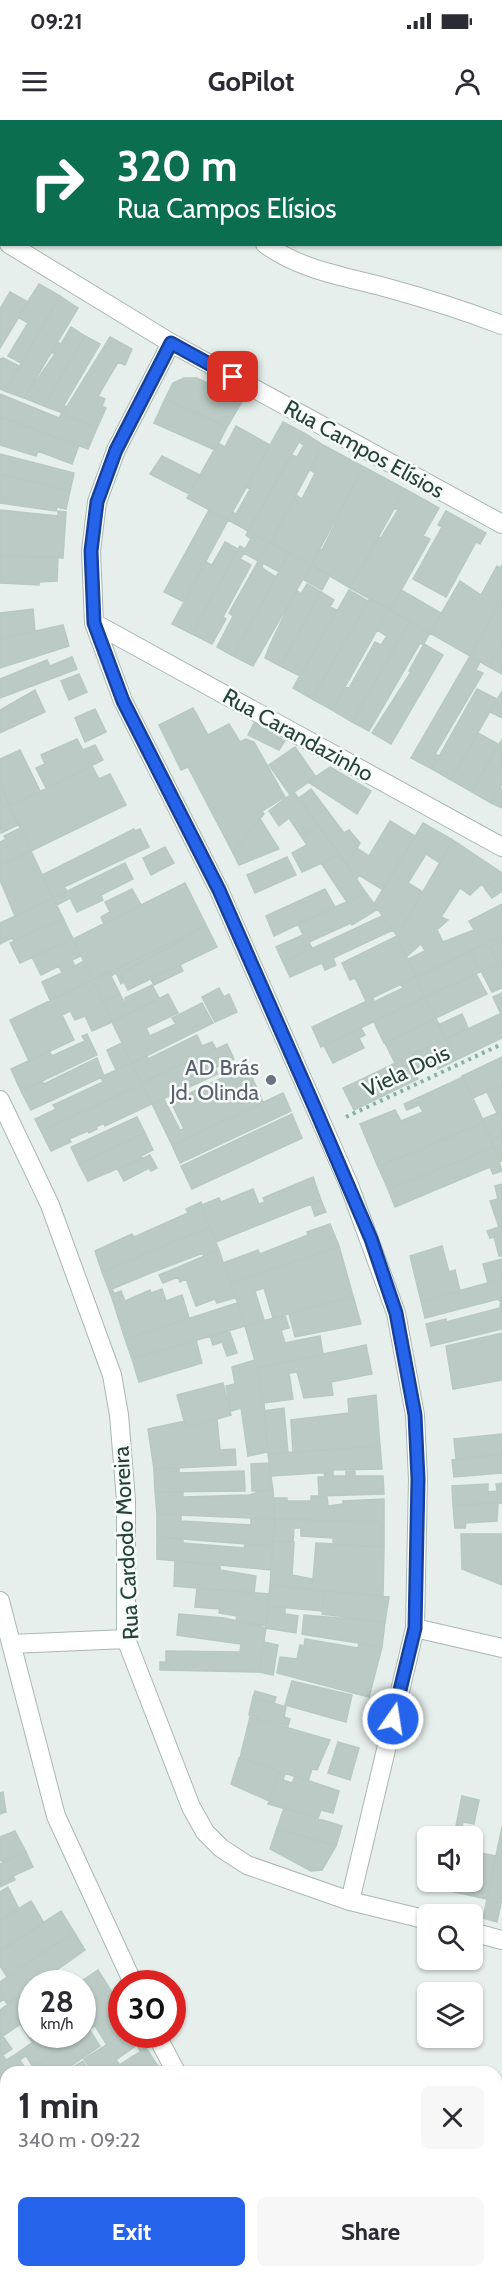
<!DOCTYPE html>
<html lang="en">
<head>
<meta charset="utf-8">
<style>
  :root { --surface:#fff; --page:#f7f7f7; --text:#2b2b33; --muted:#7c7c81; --accent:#2563eb }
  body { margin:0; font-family:Cabin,sans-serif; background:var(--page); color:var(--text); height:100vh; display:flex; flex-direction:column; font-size:22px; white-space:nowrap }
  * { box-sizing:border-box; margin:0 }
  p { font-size:20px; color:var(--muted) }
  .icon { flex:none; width:33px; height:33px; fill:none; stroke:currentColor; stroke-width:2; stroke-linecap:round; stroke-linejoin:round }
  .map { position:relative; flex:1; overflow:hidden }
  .sheet { position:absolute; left:0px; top:1946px; width:502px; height:212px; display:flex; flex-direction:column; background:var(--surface); border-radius:18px 18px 0 0; box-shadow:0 2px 4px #0004 }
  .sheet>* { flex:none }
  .top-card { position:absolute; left:0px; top:0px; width:502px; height:126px; box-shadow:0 2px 4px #0004; background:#0b6e4f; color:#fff; overflow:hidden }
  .fabs { position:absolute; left:417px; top:1706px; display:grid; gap:12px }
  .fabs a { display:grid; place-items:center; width:66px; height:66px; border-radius:9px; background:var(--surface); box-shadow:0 2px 4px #0004; font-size:30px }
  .speed { position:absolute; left:18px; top:1850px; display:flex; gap:12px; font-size:30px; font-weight:700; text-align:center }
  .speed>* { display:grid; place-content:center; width:78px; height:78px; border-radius:50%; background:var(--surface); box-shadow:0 2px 4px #0004; line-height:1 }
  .speed small { font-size:15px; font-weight:400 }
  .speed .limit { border:9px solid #d22; background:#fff; color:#111 }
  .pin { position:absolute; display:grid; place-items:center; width:51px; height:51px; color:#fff; margin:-26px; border-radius:12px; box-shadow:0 3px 9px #0006 }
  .me { position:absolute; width:66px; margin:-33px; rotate:13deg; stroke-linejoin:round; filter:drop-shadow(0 0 4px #0008) }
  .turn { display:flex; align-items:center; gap:21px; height:126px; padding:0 18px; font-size:27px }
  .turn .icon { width:78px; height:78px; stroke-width:2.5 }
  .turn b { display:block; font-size:42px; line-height:51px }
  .round { display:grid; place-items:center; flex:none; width:63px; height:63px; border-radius:9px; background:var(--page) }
  .summary { display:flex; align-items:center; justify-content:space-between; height:102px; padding:0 18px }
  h1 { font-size:36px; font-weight:700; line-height:45px }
  .primary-button { display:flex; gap:12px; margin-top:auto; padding:12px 18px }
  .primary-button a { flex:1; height:69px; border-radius:9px; background:var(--accent); color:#fff; font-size:24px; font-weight:700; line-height:69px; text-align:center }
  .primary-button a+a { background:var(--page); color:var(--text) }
  .status { display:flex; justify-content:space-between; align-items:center; height:42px; padding:0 30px; background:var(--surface); direction:ltr }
  .status svg { height:16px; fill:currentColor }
  header { display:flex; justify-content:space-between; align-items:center; height:78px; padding:0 18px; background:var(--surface); font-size:27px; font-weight:700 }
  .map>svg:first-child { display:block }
  .green { fill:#bfe0c8 }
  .building { fill:#bbcac4; stroke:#b8c9c2; stroke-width:1.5 }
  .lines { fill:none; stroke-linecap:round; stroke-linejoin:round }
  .minor-casing { stroke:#a8b8b2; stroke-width:20 }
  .path { stroke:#86b3a5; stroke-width:4; stroke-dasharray:3 4.5; stroke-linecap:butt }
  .minor { stroke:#fff; stroke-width:18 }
  .route-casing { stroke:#184099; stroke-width:15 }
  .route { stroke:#2563eb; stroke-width:10 }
  .worship-dot { fill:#6b7280; stroke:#f7fbf9; stroke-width:2 }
  .labels { text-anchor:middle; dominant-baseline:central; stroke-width:5; stroke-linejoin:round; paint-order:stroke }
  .street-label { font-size:22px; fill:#24423a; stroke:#f7fbf9 }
  .worship-label { font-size:22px; fill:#5b616d; stroke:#f7fbf9; text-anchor:end }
</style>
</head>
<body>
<div class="status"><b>09:21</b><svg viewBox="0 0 49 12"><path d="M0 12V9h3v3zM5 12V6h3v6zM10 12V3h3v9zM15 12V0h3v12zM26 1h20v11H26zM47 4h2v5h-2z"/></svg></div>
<header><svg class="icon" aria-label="menu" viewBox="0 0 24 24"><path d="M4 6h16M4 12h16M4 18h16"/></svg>GoPilot<svg class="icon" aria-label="person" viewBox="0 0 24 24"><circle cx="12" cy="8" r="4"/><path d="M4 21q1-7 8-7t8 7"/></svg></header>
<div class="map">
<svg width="502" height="2156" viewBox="0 0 502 2156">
  <rect width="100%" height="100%" fill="#e6efeb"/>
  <!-- green -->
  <path class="green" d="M502,1970V2156H323L328,2151H496V1976Z"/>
  <!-- building -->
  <path class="building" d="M39,164L60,176L21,243L8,236L28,203L18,197Z
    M10,172L28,182L0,228V189Z
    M60,176L78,188L24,278L5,271Z
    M71,207L85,216L44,286L24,278L55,234L51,232L57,222L61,224Z
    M85,216L100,224L64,285L66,287L63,293L44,286Z
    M110,217L132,229L125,245L118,242L98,276L105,279L102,286L106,288L97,308L63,293Z
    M3,238L19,246L5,271L0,269V239Z
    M184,258H197L243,280L227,307L165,279L173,263Z
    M0,274L59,298L62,293L97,308L88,329L0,297Z
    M165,279L227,307L215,330L154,303Z
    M0,297L79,325L72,344L38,331L36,336L0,325Z
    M283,302L304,313L248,411L228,400L233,392L236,394L250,369L246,367Z
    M236,306L270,325L228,400L187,378L218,323L225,327Z
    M304,313L323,325L270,423L248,411L292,335L297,337L304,325L299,322Z
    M323,325L364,347L311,445L270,423L296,375L302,379L315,353L310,350Z
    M0,334L74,353L70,371L0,354Z
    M162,336L200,355L189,374L150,354Z
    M364,347L405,369L350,468L311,445L319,428L322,430L338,398L336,397Z
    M0,354L70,371L66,389L57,387L56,391L0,383Z
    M405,369L439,388L423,416L430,419L390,490L350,468L379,417L381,418L398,390L394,388Z
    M0,390L58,396V391L66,392L63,438L0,436Z
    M209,390L228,400L184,482L164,472Z
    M446,391L486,413L480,424L476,422L446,477L413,459L442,407L438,405Z
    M248,411L269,422L258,441L244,433L240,439L251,445L223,497L226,499L212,524L192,514L238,429L240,426L245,429L251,419L246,415Z
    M225,422L238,429L192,514L172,504L206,442L212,445Z
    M269,422L289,433L279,452L263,443L262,447L265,450L276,457L233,536L217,527L233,496L229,493Z
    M289,433L311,445L253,546L233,536Z
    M0,436L58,437L57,461L39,462V465L0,463Z
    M312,445L330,455L322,470L304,460Z
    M502,445V479L470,536L430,513L460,461L481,475L497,446L500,448Z
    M307,464L321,472L280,546L265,538L270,525L296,470L301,474Z
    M349,470L368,481L312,579L293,568Z
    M401,470L441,493L430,513L390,490Z
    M321,472L334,480L330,487L337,490L300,556L280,546Z
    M370,478L389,489L332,590L312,579Z
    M502,479V523L489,547L470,536Z
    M33,489L35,511L0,519V493Z
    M389,489L410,501L352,602L332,590L345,567L349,568L375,522L381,525L387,516L377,510Z
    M410,501L430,513L423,525L420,523L369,611L352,602Z
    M63,505L69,526L0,548V519Z
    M502,523V554L489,547Z
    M424,524L443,535L391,624L372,613L411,552L409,551Z
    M470,536L480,542L476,550L483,553L435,634L439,636L432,649L411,638Z
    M72,537L77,549L0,578V559L47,540L50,546Z
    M79,554L87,572L69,580L61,561Z
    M477,569L497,579L451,660L432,649Z
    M35,570L45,592L0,613V590Z
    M502,571V598L490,592Z
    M193,588L208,615L229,604L240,622L246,619L254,622L285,677L262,691L264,694L233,733L188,647L181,650L159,605Z
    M95,589L106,612L85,622L75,598Z
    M254,603L285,621L279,630L248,615Z
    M478,613L498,624L472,672L451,660Z
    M77,619L83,630L95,625L103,640L46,668L36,648L45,644L41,635Z
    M501,621L502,664L491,683L472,672Z
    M295,627L316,657L290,675L269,645Z
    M20,630L40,671L10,686L0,664V639Z
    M92,646L99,659L110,654L126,685L31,731L10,686Z
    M330,647L371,671L357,694L308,662Z
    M0,664L9,685L0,689Z
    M500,668L502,669V688L491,683Z
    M311,669L344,713L349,710L360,723L347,745L299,678Z
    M294,672L318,705L301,716L289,698L279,706L269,691Z
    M9,685L18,705L1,713L0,689Z
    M260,699L279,729L239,745L233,733Z
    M390,701L415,716L383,770L359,755L357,759L347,745L357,728L369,736Z
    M423,703L453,720L440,743L426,734L408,763L423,772L397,816L374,784Z
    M318,705L340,735L302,752L292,733L307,725L301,716Z
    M20,708L31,731L0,745V722L6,719L4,716Z
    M134,709L135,711L140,709L149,727L64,767L67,771L53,778L42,755Z
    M453,720L502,753L485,768L482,764L470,775L460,768L441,797L448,800L406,837L397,816Z
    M165,727L174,743L151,755L143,738Z
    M31,731L53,778L15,796L0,760V745Z
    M340,735L366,773L347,782L321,743Z
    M287,737L296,755L255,773L247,755Z
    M125,743L133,759L101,775L103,780L77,792L70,778L57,785L53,778Z
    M502,753V771L492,778L485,769Z
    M185,763L206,805L93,860L73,819Z
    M132,769L141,785L104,804L101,797L110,792L105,782Z
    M325,769L335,787L274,816L266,796Z
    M366,773L378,789L352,805L351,803L309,822L312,828L283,842L276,827L303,815L298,804Z
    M53,778L63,798L14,821L12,818L0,824V803Z
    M502,784V816L416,857L408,839L425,831L421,824L437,810L443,822L474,810L469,801Z
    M382,796L393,810L333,838L336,845L325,850L322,843L290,857L283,842Z
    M63,798L73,819L20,843L10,823Z
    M206,805L217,827L128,870L120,854Z
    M397,816L416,857L366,881L355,858L350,860L342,843Z
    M502,816V821L490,827L498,844L480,852L470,831Z
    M183,817L184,820L120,854L124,862L121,864L116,853L111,856L120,874L103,882L93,860Z
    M73,819L81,836L72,840L75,846L84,841L93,860L50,880L42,862L62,853L59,846L41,855L32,837Z
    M502,821V842L498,844L490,827Z
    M470,831L480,852L425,877L416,857Z
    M502,842V868L492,872L481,851Z
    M180,845L183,851L154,865L151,859Z
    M476,854L487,874L436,898L425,877Z
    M416,857L425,877L321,927L312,907L373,878L374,882L403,868L401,864Z
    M93,860L112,902L92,911L85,896L75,900L70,891L62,895L74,920L29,941L10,900Z
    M152,865L159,878L112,902L103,882L120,874L126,886L125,878Z
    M219,868L224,877L229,874L237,892L215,902L202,877Z
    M502,873V893L501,894L493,877Z
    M168,874L178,893L146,908L150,916L176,904L172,898L202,883L213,903L132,943L112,902Z
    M425,877L436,898L384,923L374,902Z
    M502,893V918L456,940L446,919Z
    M462,894L468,908L446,919L438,905Z
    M436,898L446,919L395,943L385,923Z
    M361,908L365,915L359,918L364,928L333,943L324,926Z
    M87,914L97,935L21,971L11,949L49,931L52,936L85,921L82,916Z
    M197,915L202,926L212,922L216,929L141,963L132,943L147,936L148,939Z
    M446,919L456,940L438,949L435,943L415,952L418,959L354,990L343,968Z
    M122,923L132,943L116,950L107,930Z
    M227,924L234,939L215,948L218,954L152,984L141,963Z
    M502,937V965L473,978L462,956Z
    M97,938L104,956L31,990L21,971L42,961L44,964Z
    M132,943L142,964L41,1011L35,999L56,989L53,985L103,962L101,957Z
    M247,946L263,982L172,1025L152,984L164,979L180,1010L184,1009L171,982Z
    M463,957L484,1002L378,1047L360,1004L395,990L401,1001L423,992L419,985L407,990L404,984Z
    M142,964L152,984L105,1006L104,1003L96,1007L97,1009L89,1013L88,1011L69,1019L71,1022L51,1031L41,1011Z
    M502,965V991L497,993L487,972Z
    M283,973L291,991L180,1043L172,1025Z
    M502,991V1015L491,1020L483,999Z
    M292,994L302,1018L192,1069L181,1046Z
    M137,997L145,1013L79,1044L71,1027Z
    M484,1002L494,1027L388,1069L378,1047Z
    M145,1013L153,1030L141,1036L143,1038L88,1061L79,1044Z
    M502,1015V1041L500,1042L491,1020Z
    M494,1027L502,1051L493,1054L490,1047L395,1087L388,1069Z
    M150,1035L157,1048L151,1051L149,1048L124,1061L118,1050Z
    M313,1057L321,1080L216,1122L202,1085L219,1078L221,1082L253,1069L259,1084L265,1082L263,1078Z
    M502,1064V1106L499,1107L490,1081L498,1079L495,1066Z
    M321,1080L326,1092L315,1096L311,1084Z
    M201,1082L210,1107L102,1152L95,1131L132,1114L134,1117L188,1093L186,1089Z
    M330,1104L339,1126L231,1163L223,1143L258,1130L260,1134L308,1115L307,1112Z
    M502,1106V1136H499L494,1117L490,1118L487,1111Z
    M210,1107L219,1130L204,1136L203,1133L148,1154L112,1169L114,1173L111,1175L102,1152Z
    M339,1126L353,1176L273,1198L264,1168L255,1171L264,1200L245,1206L231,1163Z
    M442,1126L449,1152L455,1150L460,1171L421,1181L410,1136Z
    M219,1130L235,1178L217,1183L215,1179L196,1186L186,1159L180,1162L178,1157L163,1163L159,1155Z
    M502,1139V1159L488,1163L483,1144Z
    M502,1159V1184L498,1179L425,1198L421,1181Z
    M162,1169L166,1181L182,1175L189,1198L125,1219L111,1175L121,1171L125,1181L150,1170L151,1173Z
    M353,1176L361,1204L295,1217L289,1194Z
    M237,1183L245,1206L132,1239L125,1219Z
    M500,1184H502V1209L431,1226L426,1204L446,1199V1202L500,1188Z
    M285,1195L289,1208L281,1210L285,1223L320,1216L323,1234L257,1248L245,1206Z
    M229,1210L237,1233L227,1236L222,1222L213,1225L210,1216Z
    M502,1213V1260L453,1269L446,1226Z
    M196,1220L202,1243L139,1262L132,1239Z
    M366,1225L372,1254L331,1262L333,1275L304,1278L297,1252L289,1253L293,1279L264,1283L257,1248Z
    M255,1240L264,1283L268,1332L248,1336L241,1288L231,1291L226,1266L235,1264L232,1247Z
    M223,1263L231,1295L186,1308L177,1275Z
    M376,1275L380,1326L293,1332L291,1300L349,1293L348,1279Z
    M284,1288L288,1333L268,1334L264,1291Z
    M217,1299L220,1330L235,1329L236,1345L154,1349L148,1309L185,1301L186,1308Z
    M502,1314V1334L456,1339L454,1319Z
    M380,1326L382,1349L332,1350L333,1352L271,1356L268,1334Z
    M502,1334V1353L454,1357L452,1340Z
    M269,1343L273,1370L252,1371L251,1344Z
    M179,1348V1353L244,1351L245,1371L155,1372L154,1349Z
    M355,1350V1356H383L384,1374L319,1376L318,1357H325L324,1353L333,1352V1356H346V1351Z
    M502,1363V1383L453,1385L452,1366L488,1364V1372L497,1371L496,1364Z
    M273,1370L275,1399L157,1394L155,1372H183V1377L249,1375L256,1373V1371Z
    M311,1376H327L328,1386L343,1384V1381L384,1379V1427H381L382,1402L275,1399L274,1378H287V1381H311Z
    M498,1383L497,1401L466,1403L465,1408H455L453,1385Z
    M157,1394L181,1395V1401L251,1405V1398L275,1399L273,1426L157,1417Z
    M275,1399L382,1402L381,1427L333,1425V1418L301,1416V1408H294L293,1422L273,1421Z
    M461,1414H502V1465L462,1449Z
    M157,1417L183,1419V1423L244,1428L245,1424L273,1426L271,1450L157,1439Z
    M273,1421L294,1422L292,1455L313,1459L312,1470L270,1465Z
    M316,1423L384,1427L383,1476L312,1470Z
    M175,1441L220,1445V1450L256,1456L254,1473L174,1466Z
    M270,1465L325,1471L322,1491L268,1486Z
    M197,1468L269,1474L266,1506L236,1501L237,1496L219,1493L220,1489L195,1487Z
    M325,1471L389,1477L385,1502L322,1494Z
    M268,1486L285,1489V1494L298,1496L296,1513L266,1508Z
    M179,1494L224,1498L266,1508L259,1552L160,1550V1542H166V1531L240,1532L241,1524L177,1515Z
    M304,1495L385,1502L382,1527L302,1514Z
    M305,1519L358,1528L359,1523L382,1527L369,1577L277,1553L280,1537L297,1539L300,1525L304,1526Z
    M264,1522L278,1525L273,1555L259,1552Z
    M292,1561L352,1575L346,1602L285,1585Z
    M255,1571L276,1577L274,1584L253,1577Z
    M253,1577L286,1587L284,1597L290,1599L288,1606L249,1595Z
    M250,1597L330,1620L317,1650L312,1649L308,1661L240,1638Z
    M338,1622L359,1628L350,1660L328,1653Z
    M239,1638L279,1651L269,1681L231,1664Z
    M279,1651L285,1653L283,1660L292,1663L295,1656L339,1671L333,1693L321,1690L318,1698L268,1684Z
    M3,1672L6,1692L0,1694V1673Z
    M462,1676L479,1680L474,1704L463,1702L460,1716H454Z
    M284,1688L342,1706L336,1726L277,1708Z
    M502,1707V1778L497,1802L483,1798Z
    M277,1708L336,1726L322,1750L311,1751L270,1729Z
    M15,1711L26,1732L3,1742L0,1740V1717Z
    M472,1731L496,1736L487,1779L450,1771L452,1764L443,1762L472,1761Z
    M26,1732L33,1747L13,1756L15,1760L0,1767V1744Z
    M8,1767L19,1789L0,1800V1772Z
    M31,1781L44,1803L0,1831V1800Z
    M61,1791L74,1812L7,1857L0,1846V1831Z
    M74,1812L85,1830L38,1863H32V1868L7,1884L4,1879L0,1882V1862Z
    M98,1850L110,1869L82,1888V1863H79Z
    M54,1852L62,1863H38Z
    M32,1868V1896L3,1916L0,1912V1890Z
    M110,1869L122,1888L82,1914V1888Z
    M122,1888V1914H124L107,1925L95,1906Z
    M32,1896V1914H45L32,1922L20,1904Z
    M89,1909L100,1926L62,1952H27Z
    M0,1912L12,1929L3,1935L6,1940L0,1944Z
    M45,1914H82L33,1947L26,1936L20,1940L16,1934Z
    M124,1914H138L146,1928L140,1931L137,1925L116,1940L119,1944L108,1952H92L84,1939Z
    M146,1928L158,1946L150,1952H108Z
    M16,1934L27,1951L6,1952V1966L0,1970V1944Z
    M83,1941L89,1952H65Z
    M4,1967L6,1984L0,1988V1970Z
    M6,1992V2020L0,2024V1996Z
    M6,2020V2046L0,2050V2024Z
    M5,2047L6,2075L0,2079V2050Z
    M6,2075V2101L3,2103L0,2101V2079Z
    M6,2101V2151L26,2152L17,2156H4L0,2150V2105Z
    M69,2151H109L111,2156H65L64,2153Z
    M146,2151H203L190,2156H148Z
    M221,2151H260L262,2156H209Z"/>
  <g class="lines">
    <!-- minor casing -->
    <g class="minor-casing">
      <path id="minor" d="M103,0L105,2
        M412,0L414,2
        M501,51L502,52
        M9,124L171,223L502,404
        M265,124C301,150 342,156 384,167C425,178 463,190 502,205
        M171,223L116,330L97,382L91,431L94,503L123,581L219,770L349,1065L396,1193L415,1295L418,1359L415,1508L350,1781
        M94,503L502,727
        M0,980L50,1085L112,1255L119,1295L126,1380V1519L191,1687L205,1712L221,1728L247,1745L350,1781L428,1800
        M0,1481L56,1696L133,1863
        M415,1508L502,1528
        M11,1524L126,1519
        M472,1812L502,1820
        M156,1914L176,1952
        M285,2151L288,2156"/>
    </g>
    <!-- path -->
    <path class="path" d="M346,997L502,924
      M27,2156L39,2151"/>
    <!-- minor -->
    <use href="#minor" class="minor"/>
  </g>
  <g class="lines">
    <!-- route casing -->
    <g class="route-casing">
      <path id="route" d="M233,257L171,223L116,330L97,382L91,431L94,503L123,581L219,770L314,986L371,1119L396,1193L415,1295L418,1359L415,1508L393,1599"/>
    </g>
    <!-- route -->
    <use href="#route" class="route"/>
  </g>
  <!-- markers -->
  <circle class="worship-dot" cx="271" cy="960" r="6"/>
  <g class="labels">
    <!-- street labels -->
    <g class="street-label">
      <text transform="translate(364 329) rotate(29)">Rua Campos Elísios</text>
      <text transform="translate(298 615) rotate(29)">Rua Carandazinho</text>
      <text transform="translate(406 951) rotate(-25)">Viela Dois</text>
      <text transform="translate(126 1423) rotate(-93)">Rua Cardodo Moreira</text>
    </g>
    <!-- worship labels -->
    <g class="worship-label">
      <text x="259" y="947">AD Brás<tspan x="259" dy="25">Jd. Olinda</tspan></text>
    </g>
  </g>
</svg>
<div class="fabs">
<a><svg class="icon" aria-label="sound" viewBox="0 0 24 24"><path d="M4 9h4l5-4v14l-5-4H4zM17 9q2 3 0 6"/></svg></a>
<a><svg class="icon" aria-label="search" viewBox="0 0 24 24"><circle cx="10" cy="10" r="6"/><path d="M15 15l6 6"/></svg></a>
<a><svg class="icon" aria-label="layers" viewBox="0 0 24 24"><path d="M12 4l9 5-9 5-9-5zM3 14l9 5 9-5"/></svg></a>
</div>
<div class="speed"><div>28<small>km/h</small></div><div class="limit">30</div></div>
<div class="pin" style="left:233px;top:257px;background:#d93025"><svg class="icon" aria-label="arrive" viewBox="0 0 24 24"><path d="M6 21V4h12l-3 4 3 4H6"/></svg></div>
<svg class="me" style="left:393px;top:1599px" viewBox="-20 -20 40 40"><circle r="17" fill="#2563eb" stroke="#fff" stroke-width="3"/><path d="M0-11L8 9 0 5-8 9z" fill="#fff"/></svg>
<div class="top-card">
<div class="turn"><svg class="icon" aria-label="right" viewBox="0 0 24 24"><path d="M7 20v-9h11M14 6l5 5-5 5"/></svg><div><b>320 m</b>Rua Campos Elísios</div></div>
</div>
<section class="sheet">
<div class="summary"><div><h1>1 min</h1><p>340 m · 09:22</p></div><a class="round"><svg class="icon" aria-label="close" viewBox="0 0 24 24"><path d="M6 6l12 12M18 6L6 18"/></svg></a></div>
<div class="primary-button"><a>Exit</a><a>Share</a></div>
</section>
</div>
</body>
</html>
